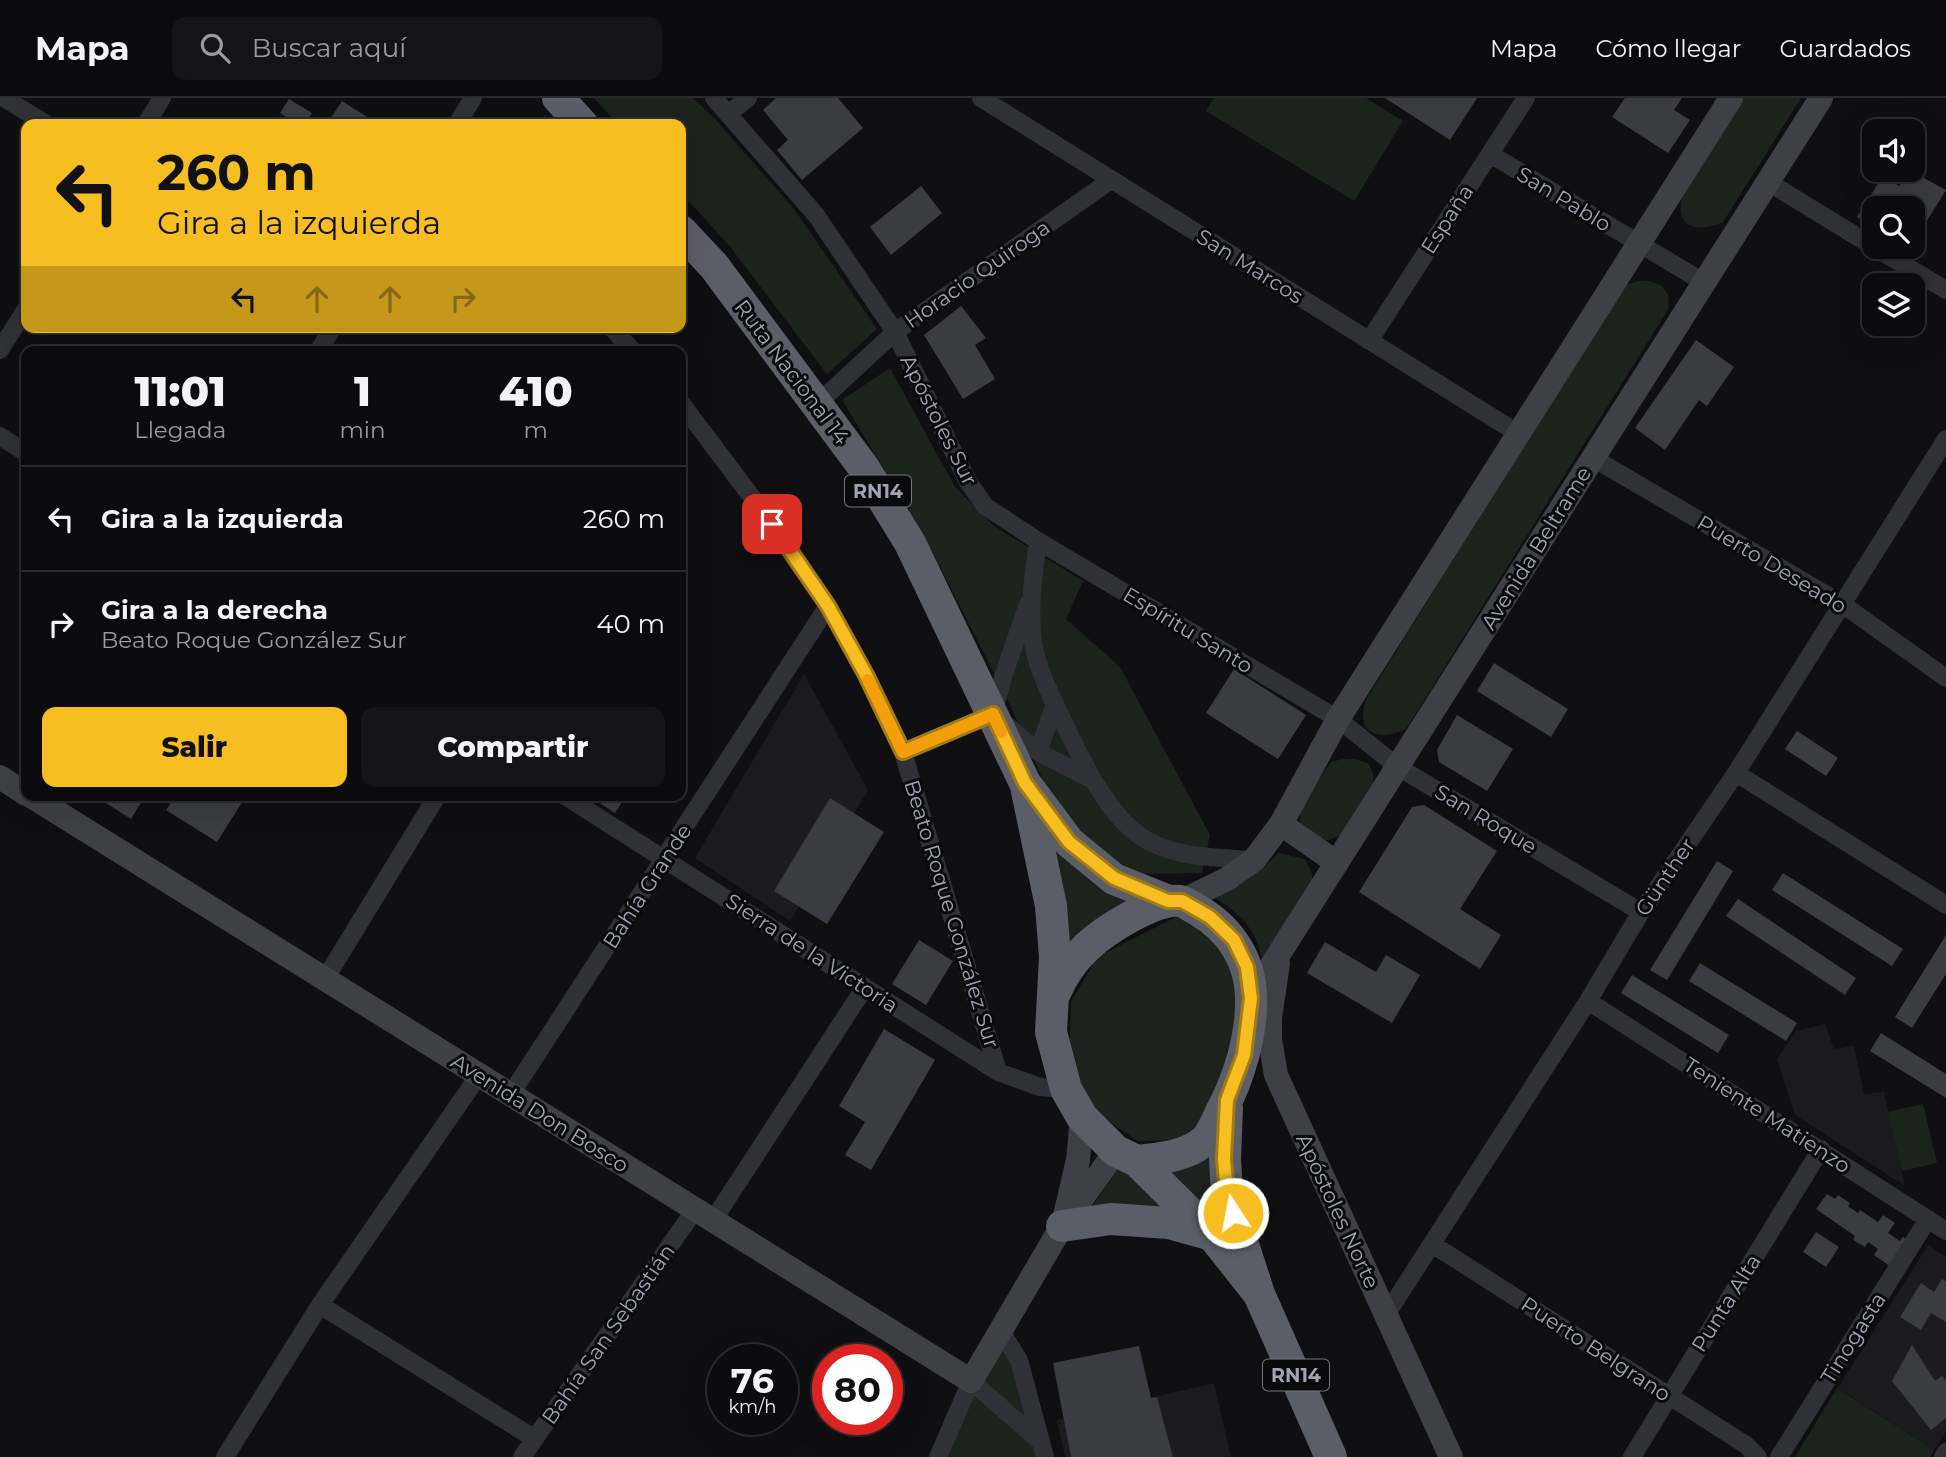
<!DOCTYPE html>
<html lang="es">
<head>
<meta charset="utf-8">
<style>
  :root { --surface:#0b0b0d; --page:#141416; --text:#f1f3f6; --muted:#9a9b9d; --line:#2b2b2e; --accent:#f7be21 }
  body { margin:0; font-family:Montserrat,sans-serif; background:var(--page); color:var(--text); height:100vh; display:flex; flex-direction:column; font-size:26px; white-space:nowrap }
  * { box-sizing:border-box; margin:0 }
  p { font-size:23px; color:var(--muted) }
  .icon { flex:none; width:38px; height:38px; fill:none; stroke:currentColor; stroke-width:2; stroke-linecap:round; stroke-linejoin:round }
  .map { position:relative; flex:1; overflow:hidden }
  .details { position:absolute; left:21px; top:248px; width:665px; height:455px; display:flex; flex-direction:column; background:var(--surface); border-radius:14px; box-shadow:0 7px 28px #0002,0 0 0 2px var(--line) }
  .details>* { flex:none }
  .banner { position:absolute; left:21px; top:21px; width:665px; height:214px; border-radius:14px; box-shadow:0 7px 28px #0002,0 0 0 2px var(--line); background:#f7be21; color:#111; overflow:hidden }
  .fabs { position:absolute; left:1862px; top:21px; display:grid; gap:14px }
  .fabs a { display:grid; place-items:center; width:63px; height:63px; border-radius:14px; background:var(--surface); box-shadow:0 7px 28px #0002,0 0 0 2px var(--line); font-size:35px }
  .speed { position:absolute; left:707px; top:1246px; display:flex; gap:14px; font-size:35px; font-weight:700; text-align:center }
  .speed>* { display:grid; place-content:center; width:91px; height:91px; border-radius:50%; background:var(--surface); box-shadow:0 7px 28px #0002,0 0 0 2px var(--line); line-height:1 }
  .speed small { font-size:18px; font-weight:400 }
  .speed .limit { border:10px solid #d22; background:#fff; color:#111 }
  .pin { position:absolute; display:grid; place-items:center; width:60px; height:60px; color:#fff; margin:-30px; border-radius:14px; box-shadow:0 4px 10px #0006 }
  .me { position:absolute; width:77px; margin:-38px; rotate:349deg; stroke-linejoin:round; filter:drop-shadow(0 0 5px #0008) }
  .turn { display:flex; align-items:center; gap:24px; height:147px; padding:0 21px; font-size:32px }
  .turn .icon { width:91px; height:91px; stroke-width:2.5 }
  .turn b { display:block; font-size:49px; line-height:60px }
  .lanes { display:flex; align-items:center; height:66px; padding:0 21px; background:#0003; justify-content:center; gap:35px; direction:ltr }
  .lanes .off { opacity:.35 }
  .eta { display:flex; justify-content:space-evenly; align-items:center; height:119px; text-align:center }
  .eta b { font-size:42px; font-weight:800; line-height:49px }
  .action { display:flex; gap:14px; margin-top:auto; padding:14px 21px }
  .action a { flex:1; height:80px; border-radius:14px; background:var(--accent); color:#111; font-size:28px; font-weight:800; line-height:80px; text-align:center }
  .action a+a { background:var(--page); color:var(--text) }
  ul { padding:0; list-style:none }
  li { display:flex; align-items:center; gap:21px; height:105px; padding:0 21px; border-top:2px solid var(--line) }
  li div { flex:1 }
  li b { display:block; font-size:26px }
  li em { font-style:normal }
  header { display:flex; align-items:center; gap:42px; box-sizing:border-box; height:98px; padding:0 35px; background:var(--surface); border-bottom:2px solid var(--line) }
  header strong { font-size:33px }
  nav { display:flex; gap:38px; margin-inline-start:auto; font-size:24px }
  .search { width:490px; height:63px; background:var(--page); display:flex; align-items:center; gap:18px; box-sizing:border-box; padding:0 24px; border-radius:14px; color:var(--muted); font-size:26px }
  .map>svg:first-child { display:block }
  .built { fill:#1b1b1e }
  .green { fill:#1c231d }
  .building { fill:#3b3c41 }
  .lines { fill:none; stroke-linecap:round; stroke-linejoin:round }
  .street { stroke:#303136; stroke-width:18 }
  .secondary { stroke:#3e4046; stroke-width:24 }
  .highway { stroke:#5c5e67; stroke-width:32 }
  .route-casing { stroke:#a17c15; stroke-width:18 }
  .route { stroke:#f7be21; stroke-width:12 }
  .slow { stroke:#f59e0b; stroke-width:12 }
  .labels { text-anchor:middle; dominant-baseline:central; stroke-width:6; stroke-linejoin:round; paint-order:stroke }
  .shield { fill:#0a0a0c; stroke:#737680; stroke-width:2 }
  .shield-label { font-size:19px; font-weight:bold; fill:#a0a4b2 }
  .street-label { font-size:21px; fill:#a0a4b2; stroke:#0a0a0c }
</style>
</head>
<body>
<header>
<strong>Mapa</strong>
<div class="search"><svg class="icon" aria-label="search" viewBox="0 0 24 24"><circle cx="10" cy="10" r="6"/><path d="M15 15l6 6"/></svg>Buscar aquí</div>
<nav><a>Mapa</a><a>Cómo llegar</a><a>Guardados</a></nav>
</header>
<div class="map">
<svg width="1946" height="1359" viewBox="0 0 1946 1359">
  <rect width="100%" height="100%" fill="#0f0f11"/>
  <!-- built -->
  <path class="built" d="M804,576L868,692L790,823L695,760Z
    M1825,926L1834,951L1854,948L1864,996L1884,994L1905,1088L1795,1017L1777,961L1796,933Z
    M1928,1147L1946,1159V1334L1934,1352L1838,1290Z
    M1214,1285L1231,1359H1065L1057,1322Z"/>
  <!-- green -->
  <path class="green" d="M594,0H693L714,20L794,111L877,231L827,276L728,146L681,95V26H618Z
    M1214,0H1366L1403,23L1354,103L1206,13Z
    M1743,0H1801L1723,124C1693,137 1671,127 1685,92Z
    M1638,183H1649L1662,188L1668,197L1669,210L1406,631C1376,645 1353,634 1367,600L1625,187Z
    M890,270L955,389L994,428L1083,483L1066,521L1120,569L1210,737L1202,775L1125,776L1083,742L1045,687L1010,607L923,435L842,302Z
    M1343,661H1355L1368,665L1373,675L1374,687L1343,736L1329,742H1318L1301,730C1295,707 1318,683 1331,664Z
    M1045,735L1152,801L1065,861Z
    M1279,755L1305,761L1312,776V787L1262,861C1254,826 1239,816 1211,797L1264,769Z
    M1176,819L1202,823L1233,848L1244,902L1227,954L1221,998L1208,1024L1178,1042L1138,1043L1099,1017L1069,963L1071,904L1097,859Z
    M1923,1006L1937,1065L1902,1073L1888,1014Z
    M1223,1042L1220,1141L1153,1070Z
    M1123,1064L1179,1115L1087,1116Z
    M1000,1232L1045,1359H938Z
    M1837,1290L1934,1352L1930,1359H1795Z"/>
  <!-- building -->
  <path class="building" d="M776,0H838L863,30L802,82L777,52L788,42L763,12Z
    M1385,0H1477L1450,42Z
    M1625,0H1682L1674,12L1690,22L1668,55L1612,19Z
    M289,1L312,15L305,26H297L280,15Z
    M342,3L378,26H327Z
    M1909,72L1946,92L1913,145V110H1874V130L1857,119L1883,78L1899,88Z
    M921,88L942,115L891,157L870,129Z
    M961,208L986,240L975,247L995,281L963,301L924,237Z
    M1696,242L1734,269L1707,308L1699,302L1665,352L1635,330Z
    M1494,565L1568,611L1551,639L1477,593Z
    M1234,571L1306,617L1278,661L1206,615Z
    M1457,617L1513,651L1487,693L1439,664L1437,652Z
    M1797,633L1838,660L1826,678L1785,651Z
    M95,698H145L131,721Z
    M175,698H246L217,744L166,712Z
    M589,698H626L615,715Z
    M830,700L884,734L827,826L774,793Z
    M1424,707L1497,753L1460,811L1501,837L1480,871L1359,794L1412,709Z
    M1717,763L1733,773L1667,882L1650,872Z
    M1783,775L1903,851L1892,868L1772,792Z
    M1738,801L1856,880L1845,897L1726,818Z
    M1946,837V876L1912,930L1895,919Z
    M919,842L953,863L926,907L892,886Z
    M1325,844L1376,874L1386,857L1420,877L1392,925L1307,875Z
    M1700,865L1797,925L1786,943L1689,883Z
    M1632,877L1729,937L1718,955L1621,895Z
    M884,931L935,962L871,1072L845,1057L865,1024L839,1008Z
    M1881,935L1946,976V1000L1870,953Z
    M1827,1096L1835,1101L1838,1097L1850,1105L1848,1108L1858,1115L1860,1112L1878,1124L1883,1117L1895,1125L1888,1135L1900,1143L1903,1139L1911,1144L1894,1171L1874,1157L1878,1151L1868,1144L1865,1149L1853,1142L1855,1138L1816,1111Z
    M1816,1134L1839,1149L1826,1169L1803,1154Z
    M1942,1181L1946,1183V1224L1931,1215L1921,1232L1900,1219L1921,1185L1934,1194Z
    M1912,1247L1935,1283L1942,1278L1946,1282V1320L1931,1332L1892,1283Z
    M1139,1248L1151,1300L1157,1299L1173,1359H1071L1053,1265Z"/>
  <g class="lines">
    <!-- street -->
    <path class="street" d="M4,0L46,26
      M714,0L816,117L895,234L968,384L985,408L1038,443C1033,479 1028,514 1034,550C1039,574 1051,597 1061,619C1081,660 1110,727 1154,746C1183,760 1223,760 1254,762
      M981,0L1519,336
      M728,16L748,0
      M146,26L162,0
      M457,26L473,0
      M1490,56L1705,185
      M1768,84L1874,149
      M1874,149L1946,192
      M611,229L634,254
      M1369,243L1526,0
      M0,252L26,211
      M318,254L333,229
      M681,305L757,406L828,508L866,577L903,654L998,974
      M817,306L895,234L1111,82
      M0,338L26,355
      M1593,360L1842,506L1946,580
      M1038,443L1338,621L1398,669L1641,814
      M993,616L1003,579L1028,506
      M1004,625L1038,654L1091,681
      M903,654L993,616
      M1038,654L1055,606
      M1736,675L1946,807
      M565,698L998,974L1040,989L1066,991
      M325,881L437,698
      M1588,903L1946,1133
      M511,996L828,508
      M712,1124L865,889
      M1432,1146L1746,1347L1758,1359
      M320,1207L535,1341
      M1386,1217L1588,903L1641,814L1736,675L1946,341
      M1000,1232L1019,1262L1045,1359
      M225,1359L320,1207L479,977
      M522,1359L694,1113
      M938,1359L971,1283L1041,1344
      M1632,1359L1821,1051
      M1779,1359L1928,1121
      M1943,1359L1946,1354"/>
    <!-- secondary -->
    <path class="secondary" d="M0,679L26,696
      M31,698L971,1283L1062,1128L1116,1053
      M1281,726L1337,765
      M1182,803L1227,781L1254,762L1281,726L1338,621L1731,0
      M1278,865L1270,920V941L1276,977L1451,1359
      M1251,900L1821,0
      M1065,1118L1078,1062L1082,1019"/>
    <!-- highway -->
    <path class="highway" d="M558,0L582,26
      M681,133L714,168L864,370L910,445L1025,685L1069,744L1114,781L1169,803
      M1027,693L1051,808L1055,859L1051,934L1066,991L1082,1019L1116,1053L1137,1063L1213,1138L1259,1196
      M1056,893C1071,858 1097,837 1130,819C1143,812 1164,801 1180,803C1186,804 1193,810 1199,813C1230,831 1251,863 1251,900C1252,937 1239,980 1222,1012C1217,1022 1211,1038 1203,1044C1184,1059 1160,1060 1137,1063
      M1227,1010L1225,1061L1227,1096L1239,1134L1259,1196L1331,1359
      M1062,1128L1111,1121L1169,1125L1209,1136"/>
  </g>
  <g class="lines">
    <!-- route casing -->
    <g class="route-casing">
      <path id="route" d="M772,426L828,508L866,577L903,654L993,616L1025,685L1069,744L1114,780L1168,803H1182L1210,819L1234,842L1247,869L1251,900L1244,957L1227,1002L1224,1061L1227,1096L1233,1115"/>
    </g>
    <!-- route -->
    <use href="#route" class="route"/>
    <!-- slow -->
    <path class="slow" d="M868,582L903,654L993,616L1001,634"/>
  </g>
  <g class="labels">
    <!-- shield labels -->
    <g class="shield">
      <rect x="845" y="377.5" width="66" height="31" rx="5"/>
      <rect x="1263" y="1261.5" width="66" height="31" rx="5"/>
    </g>
    <g class="shield-label">
      <text x="878" y="393">RN14</text>
      <text x="1296" y="1277">RN14</text>
    </g>
    <!-- street labels -->
    <g class="street-label">
      <text transform="translate(1564 101) rotate(31)">San Pablo</text>
      <text transform="translate(1447 121) rotate(-57)">España</text>
      <text transform="translate(1250 168) rotate(32)">San Marcos</text>
      <text transform="translate(977 176) rotate(-35)">Horacio Quiroga</text>
      <text transform="translate(792 274) rotate(53)">Ruta Nacional 14</text>
      <text transform="translate(939 322) rotate(63)">Apóstoles Sur</text>
      <text transform="translate(1536 450) rotate(-58)">Avenida Beltrame</text>
      <text transform="translate(1772 466) rotate(31)">Puerto Deseado</text>
      <text transform="translate(1188 532) rotate(31)">Espíritu Santo</text>
      <text transform="translate(1486 721) rotate(31)">San Roque</text>
      <text transform="translate(1665 779) rotate(-56)">Günther</text>
      <text transform="translate(647 788) rotate(-57)">Bahía Grande</text>
      <text transform="translate(952 816) rotate(73)">Beato Roque González Sur</text>
      <text transform="translate(812 855) rotate(33)">Sierra de la Victoria</text>
      <text transform="translate(540 1015) rotate(32)">Avenida Don Bosco</text>
      <text transform="translate(1767 1017) rotate(33)">Teniente Matienzo</text>
      <text transform="translate(1338 1113) rotate(65)">Apóstoles Norte</text>
      <text transform="translate(1726 1205) rotate(-58)">Punta Alta</text>
      <text transform="translate(608 1236) rotate(-55)">Bahía San Sebastián</text>
      <text transform="translate(1853 1240) rotate(-58)">Tinogasta</text>
      <text transform="translate(1596 1251) rotate(33)">Puerto Belgrano</text>
    </g>
  </g>
</svg>
<div class="fabs">
<a><svg class="icon" aria-label="sound" viewBox="0 0 24 24"><path d="M4 9h4l5-4v14l-5-4H4zM17 9q2 3 0 6"/></svg></a>
<a><svg class="icon" aria-label="search" viewBox="0 0 24 24"><circle cx="10" cy="10" r="6"/><path d="M15 15l6 6"/></svg></a>
<a><svg class="icon" aria-label="layers" viewBox="0 0 24 24"><path d="M12 4l9 5-9 5-9-5zM3 14l9 5 9-5"/></svg></a>
</div>
<div class="speed"><div>76<small>km/h</small></div><div class="limit">80</div></div>
<div class="pin" style="left:772px;top:426px;background:#d93025"><svg class="icon" aria-label="arrive" viewBox="0 0 24 24"><path d="M6 21V4h12l-3 4 3 4H6"/></svg></div>
<svg class="me" style="left:1233px;top:1115px" viewBox="-20 -20 40 40"><circle r="17" fill="#f7be21" stroke="#fff" stroke-width="3"/><path d="M0-11L8 9 0 5-8 9z" fill="#fff"/></svg>
<div class="banner">
<div class="turn"><svg class="icon" aria-label="left" viewBox="0 0 24 24"><path d="M17 20v-9H6M10 6l-5 5 5 5"/></svg><div><b>260 m</b>Gira a la izquierda</div></div>
<div class="lanes"><svg class="icon" aria-label="left" viewBox="0 0 24 24"><path d="M17 20v-9H6M10 6l-5 5 5 5"/></svg><svg class="icon off" aria-label="ahead" viewBox="0 0 24 24"><path d="M12 20V5M6 11l6-6 6 6"/></svg><svg class="icon off" aria-label="ahead" viewBox="0 0 24 24"><path d="M12 20V5M6 11l6-6 6 6"/></svg><svg class="icon off" aria-label="right" viewBox="0 0 24 24"><path d="M7 20v-9h11M14 6l5 5-5 5"/></svg></div>
</div>
<section class="details">
<div class="eta">
<div><b>11:01</b><p>Llegada</p></div>
<div><b>1</b><p>min</p></div>
<div><b>410</b><p>m</p></div>
</div>
<ul>
<li><svg class="icon" aria-label="left" viewBox="0 0 24 24"><path d="M17 20v-9H6M10 6l-5 5 5 5"/></svg><div><b>Gira a la izquierda</b></div><em>260 m</em></li>
<li><svg class="icon" aria-label="right" viewBox="0 0 24 24"><path d="M7 20v-9h11M14 6l5 5-5 5"/></svg><div><b>Gira a la derecha</b><p>Beato Roque González Sur</p></div><em>40 m</em></li>
</ul>
<div class="action"><a>Salir</a><a>Compartir</a></div>
</section>
</div>
</body>
</html>
